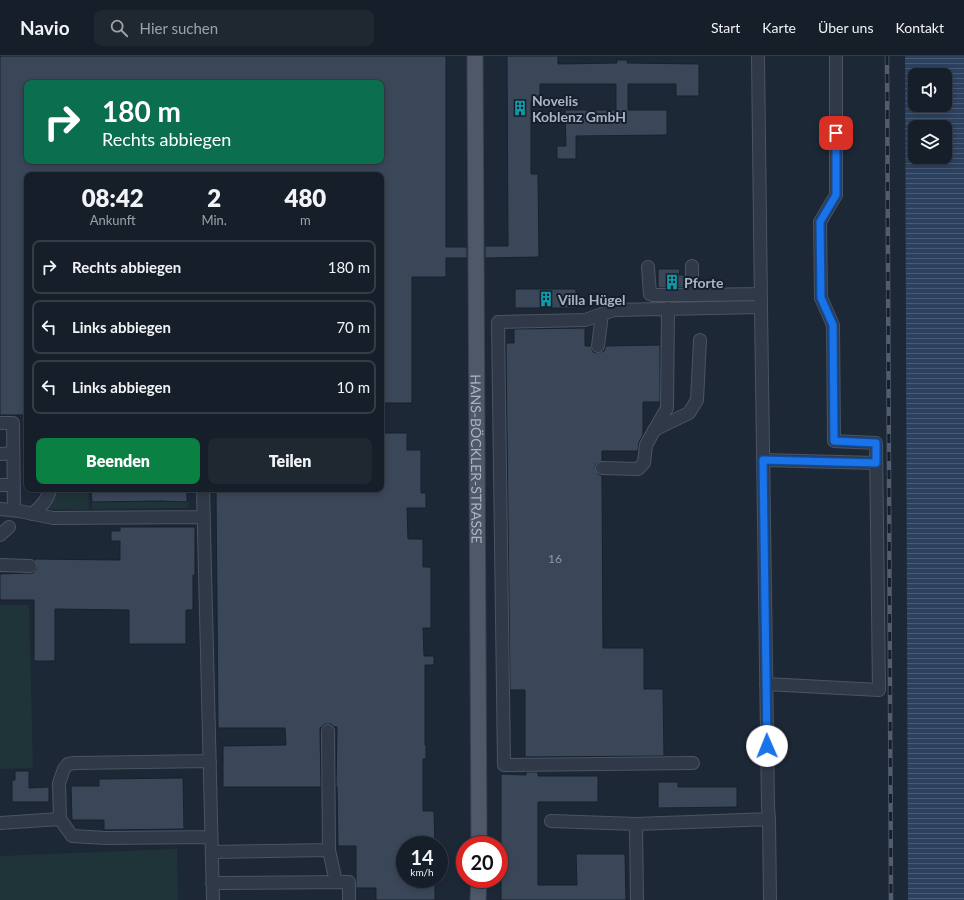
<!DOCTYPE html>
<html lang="de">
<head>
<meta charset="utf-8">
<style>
  :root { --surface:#161e29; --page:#1f2731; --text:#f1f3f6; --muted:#9ea2a8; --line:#353c46; --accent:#0b8043 }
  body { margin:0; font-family:Lato,sans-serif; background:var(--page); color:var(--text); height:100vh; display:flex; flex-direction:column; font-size:15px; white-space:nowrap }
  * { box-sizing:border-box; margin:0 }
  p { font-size:13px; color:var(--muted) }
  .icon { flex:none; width:22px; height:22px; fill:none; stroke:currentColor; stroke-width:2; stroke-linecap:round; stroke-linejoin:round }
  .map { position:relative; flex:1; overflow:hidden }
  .side { position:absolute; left:24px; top:116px; width:360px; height:320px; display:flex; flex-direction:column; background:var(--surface); border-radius:8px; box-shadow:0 2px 6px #0003,0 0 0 1px var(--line) }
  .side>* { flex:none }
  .banner { position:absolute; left:24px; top:24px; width:360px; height:84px; border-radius:8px; box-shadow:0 2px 6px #0003,0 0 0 1px var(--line); background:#0b6e4f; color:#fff; overflow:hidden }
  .fabs { position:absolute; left:908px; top:12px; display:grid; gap:8px }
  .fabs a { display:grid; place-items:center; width:44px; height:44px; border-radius:8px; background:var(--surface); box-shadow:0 2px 6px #0003,0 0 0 1px var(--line); font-size:20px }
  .speed { position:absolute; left:396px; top:780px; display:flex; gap:8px; font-size:20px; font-weight:700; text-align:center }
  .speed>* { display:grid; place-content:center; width:52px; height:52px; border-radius:50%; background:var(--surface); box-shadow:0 2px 6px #0003,0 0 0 1px var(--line); line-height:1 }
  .speed small { font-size:10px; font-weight:400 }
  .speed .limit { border:6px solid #d22; background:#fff; color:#111 }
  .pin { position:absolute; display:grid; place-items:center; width:34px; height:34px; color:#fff; margin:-17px; border-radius:8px; box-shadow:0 2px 6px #0006 }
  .me { position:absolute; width:44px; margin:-22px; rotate:359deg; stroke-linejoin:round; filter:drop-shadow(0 0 3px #0008) }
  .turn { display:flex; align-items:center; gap:14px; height:84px; padding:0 12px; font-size:18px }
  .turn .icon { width:52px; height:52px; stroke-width:2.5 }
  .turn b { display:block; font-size:28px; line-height:34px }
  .eta { display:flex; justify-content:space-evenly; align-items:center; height:68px; text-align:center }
  .eta b { font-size:24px; font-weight:800; line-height:28px }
  .button { display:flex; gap:8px; margin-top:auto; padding:8px 12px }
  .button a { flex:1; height:46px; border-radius:8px; background:var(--accent); color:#fff; font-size:16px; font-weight:800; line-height:46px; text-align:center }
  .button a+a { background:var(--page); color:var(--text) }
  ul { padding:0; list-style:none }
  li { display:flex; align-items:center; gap:12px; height:54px; margin:0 8px 6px; padding:0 4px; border:2px solid var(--line); border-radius:8px }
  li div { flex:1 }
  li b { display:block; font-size:15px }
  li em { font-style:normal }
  header { display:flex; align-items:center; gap:24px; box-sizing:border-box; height:56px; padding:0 20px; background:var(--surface); border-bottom:1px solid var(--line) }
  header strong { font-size:19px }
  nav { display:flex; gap:22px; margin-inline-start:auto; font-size:14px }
  .search { width:280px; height:36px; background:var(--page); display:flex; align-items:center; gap:10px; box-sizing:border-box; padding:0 14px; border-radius:8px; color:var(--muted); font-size:15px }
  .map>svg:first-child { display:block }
  .grass { fill:#1f3438 }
  .water { fill:url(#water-rules); fill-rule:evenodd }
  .building { fill:#3a4759; stroke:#18212d; fill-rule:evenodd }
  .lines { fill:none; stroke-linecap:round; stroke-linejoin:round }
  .minor-casing { stroke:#4b5462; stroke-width:14 }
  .major-casing { stroke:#394350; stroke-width:17 }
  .minor { stroke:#303947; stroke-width:12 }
  .major { stroke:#4e5868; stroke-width:15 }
  .rail-casing { stroke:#515d6f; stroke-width:4.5 }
  .rail { stroke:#161f2b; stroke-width:3; stroke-dasharray:9; stroke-linecap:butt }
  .route-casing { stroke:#114b97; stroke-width:10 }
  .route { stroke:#1a73e8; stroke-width:7 }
  .labels { text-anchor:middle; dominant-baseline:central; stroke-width:4; stroke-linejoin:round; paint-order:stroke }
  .number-label { font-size:12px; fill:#8d99aa }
  .poi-label { font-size:14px; font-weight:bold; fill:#a9b4c5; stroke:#161f2b; text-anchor:start }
  .street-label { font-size:14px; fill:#a9b4c5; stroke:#161f2b }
</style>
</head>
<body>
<header>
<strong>Navio</strong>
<div class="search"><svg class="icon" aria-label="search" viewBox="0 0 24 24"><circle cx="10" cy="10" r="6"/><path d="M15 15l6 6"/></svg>Hier suchen</div>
<nav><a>Start</a><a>Karte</a><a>Über uns</a><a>Kontakt</a></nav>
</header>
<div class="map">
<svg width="964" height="844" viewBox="0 0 964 844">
  <defs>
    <pattern id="water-rules" width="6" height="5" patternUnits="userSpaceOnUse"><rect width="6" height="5" fill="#2c415e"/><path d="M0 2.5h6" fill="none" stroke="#485a74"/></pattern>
  </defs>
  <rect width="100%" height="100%" fill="#1d2837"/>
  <!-- grass -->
  <path class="grass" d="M52,433H88L89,454L45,453Z
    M92,446H189V450L187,452L92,453Z
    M0,549H28L29,551L33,712L0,713Z
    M177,793L178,844H0V800Z"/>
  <!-- water -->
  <path class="water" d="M905,0H964V844H908ZM915,19H945V49H915ZM915,71H945V101H915Z"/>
  <!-- building -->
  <path class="building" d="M0,0H446V191H467V202H446V221H412V347H381V119H27V359H0ZM27,27H381V105H27Z
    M507,0H558V8L617,7V4H627V7L699,8V40H676V28H628V54H667V79L576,80V103H557V90H566L565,54H616V28H540V46H531V118H538L539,201L485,202V190H508Z
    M658,213H680L679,219H684V232H658Z
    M515,233H576V252H515Z
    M585,272V290H591L593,296L597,297L604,295L606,290L660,289V346H643V379L639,386L638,395H602V405L596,408L595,412L598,418L602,420L603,592H644V633H663L664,700L525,701V634H510L506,290L507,287H514V273Z
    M381,377H407V394H421V437H426V452H407L408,483H423V511H431V572H423L424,600H434V609H425V689H426V703H423V755H434L435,789H405V823H435V844H376V832H356V790H338L337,731H336L337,671H335L331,668H325L320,672L321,731H223V690L286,689L285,672H218L216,433H381Z
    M91,433H187V446L160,445L92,446Z
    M120,471H195V519H193V554H186V588H129V554L55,553V605H34V544H0V518L33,517L36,514L37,511L34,503L120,504V485H111V475H120Z
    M15,715H29V732L49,731V746H12V724H15Z
    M526,716H538V720H598V746H538V829H577L576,798H625L626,844H501V718L526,719Z
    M183,722L184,773L104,774V764H72L71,730H99V723Z
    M658,726H678V731H737V751L658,752Z"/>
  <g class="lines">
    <!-- minor casing -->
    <g class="minor-casing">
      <path id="minor" d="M692,210V235L694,239L761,238
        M648,211L650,238L653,239H694
        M761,251L768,751L769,763
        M598,290L602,258
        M0,367H13L14,454
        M654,374L689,357L697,344L700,284
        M0,398L13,397
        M763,404L876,407
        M602,412L638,413L644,407L646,389L667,352L668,252
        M0,429H14
        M203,433L213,844
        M0,453L19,455L53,462L204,461
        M32,458C41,451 48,444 50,433
        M0,479L9,471
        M0,509L30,510
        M766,628L879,634L876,387L834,385L833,269L821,242L820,166L836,139V0
        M328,675L329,794L336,826
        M210,705L74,707L68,708L64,713L59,727L60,763L72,780L106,782L211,781
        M693,707L504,709L498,266L585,264L614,254L761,251L758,0
        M551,765L636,768
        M0,767L60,763
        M212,796L329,794
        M212,827L349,826V844
        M637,844L636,768L769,763L770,844"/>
    </g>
    <!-- major casing -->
    <g class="major-casing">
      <g id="major">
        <path id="s1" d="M475,0L479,789"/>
        <path d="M478,844L479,823"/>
      </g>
    </g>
    <!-- minor -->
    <use href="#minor" class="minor"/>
    <!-- major -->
    <use href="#major" class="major"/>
    <!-- rail casing -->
    <g class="rail-casing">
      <path id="rail" d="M887,0L891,844"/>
    </g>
    <!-- rail -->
    <use href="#rail" class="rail"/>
  </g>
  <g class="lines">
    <!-- route casing -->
    <g class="route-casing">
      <path id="route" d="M767,690L763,404L876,407V387L834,385L833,269L821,242L820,166L836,139V77"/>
    </g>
    <!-- route -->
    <use href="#route" class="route"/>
  </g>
  <!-- icons -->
  <defs>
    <g id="building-bare" transform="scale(1.2)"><path d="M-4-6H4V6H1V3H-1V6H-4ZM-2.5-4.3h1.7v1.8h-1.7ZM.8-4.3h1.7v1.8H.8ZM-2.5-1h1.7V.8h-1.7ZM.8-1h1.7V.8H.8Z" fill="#0f9aa8" stroke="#161f2b" stroke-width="2.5" paint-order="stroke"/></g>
  </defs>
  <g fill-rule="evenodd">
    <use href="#building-bare" x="520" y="52"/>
    <use href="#building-bare" x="672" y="226"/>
    <use href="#building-bare" x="546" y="243"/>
  </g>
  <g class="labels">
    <!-- number labels -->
    <g class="number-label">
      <text x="555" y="502">16</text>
    </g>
    <!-- poi labels -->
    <g class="poi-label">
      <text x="532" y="44">Novelis<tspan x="532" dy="16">Koblenz GmbH</tspan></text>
      <text x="684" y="226">Pforte</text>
      <text x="558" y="243">Villa Hügel</text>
    </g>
    <!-- street labels -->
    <g class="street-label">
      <text stroke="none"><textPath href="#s1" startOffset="403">HANS-BÖCKLER-STRASSE</textPath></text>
    </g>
  </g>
</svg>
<div class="fabs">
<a><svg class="icon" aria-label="sound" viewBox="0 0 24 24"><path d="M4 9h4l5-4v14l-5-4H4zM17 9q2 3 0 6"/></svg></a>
<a><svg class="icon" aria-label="layers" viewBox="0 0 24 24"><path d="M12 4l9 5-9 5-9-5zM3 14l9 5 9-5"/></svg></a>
</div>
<div class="speed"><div>14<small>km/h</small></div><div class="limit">20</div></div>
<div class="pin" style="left:836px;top:77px;background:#d93025"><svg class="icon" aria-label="arrive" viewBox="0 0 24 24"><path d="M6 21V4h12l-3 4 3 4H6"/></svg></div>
<svg class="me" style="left:767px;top:690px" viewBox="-20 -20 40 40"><circle r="19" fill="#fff"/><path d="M0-13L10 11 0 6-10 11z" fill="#1a73e8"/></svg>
<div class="banner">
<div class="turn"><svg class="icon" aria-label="right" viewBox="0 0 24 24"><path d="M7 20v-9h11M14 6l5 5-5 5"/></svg><div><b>180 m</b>Rechts abbiegen</div></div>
</div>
<section class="side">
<div class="eta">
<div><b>08:42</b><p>Ankunft</p></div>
<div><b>2</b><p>Min.</p></div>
<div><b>480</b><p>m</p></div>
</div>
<ul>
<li><svg class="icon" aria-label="right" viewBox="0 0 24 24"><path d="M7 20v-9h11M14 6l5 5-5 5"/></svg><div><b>Rechts abbiegen</b></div><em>180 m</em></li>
<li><svg class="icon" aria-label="left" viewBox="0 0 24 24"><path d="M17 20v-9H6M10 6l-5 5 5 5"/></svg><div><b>Links abbiegen</b></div><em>70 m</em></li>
<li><svg class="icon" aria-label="left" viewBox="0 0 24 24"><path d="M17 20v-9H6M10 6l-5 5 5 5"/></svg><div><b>Links abbiegen</b></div><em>10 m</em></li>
</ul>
<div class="button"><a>Beenden</a><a>Teilen</a></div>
</section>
</div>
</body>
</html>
